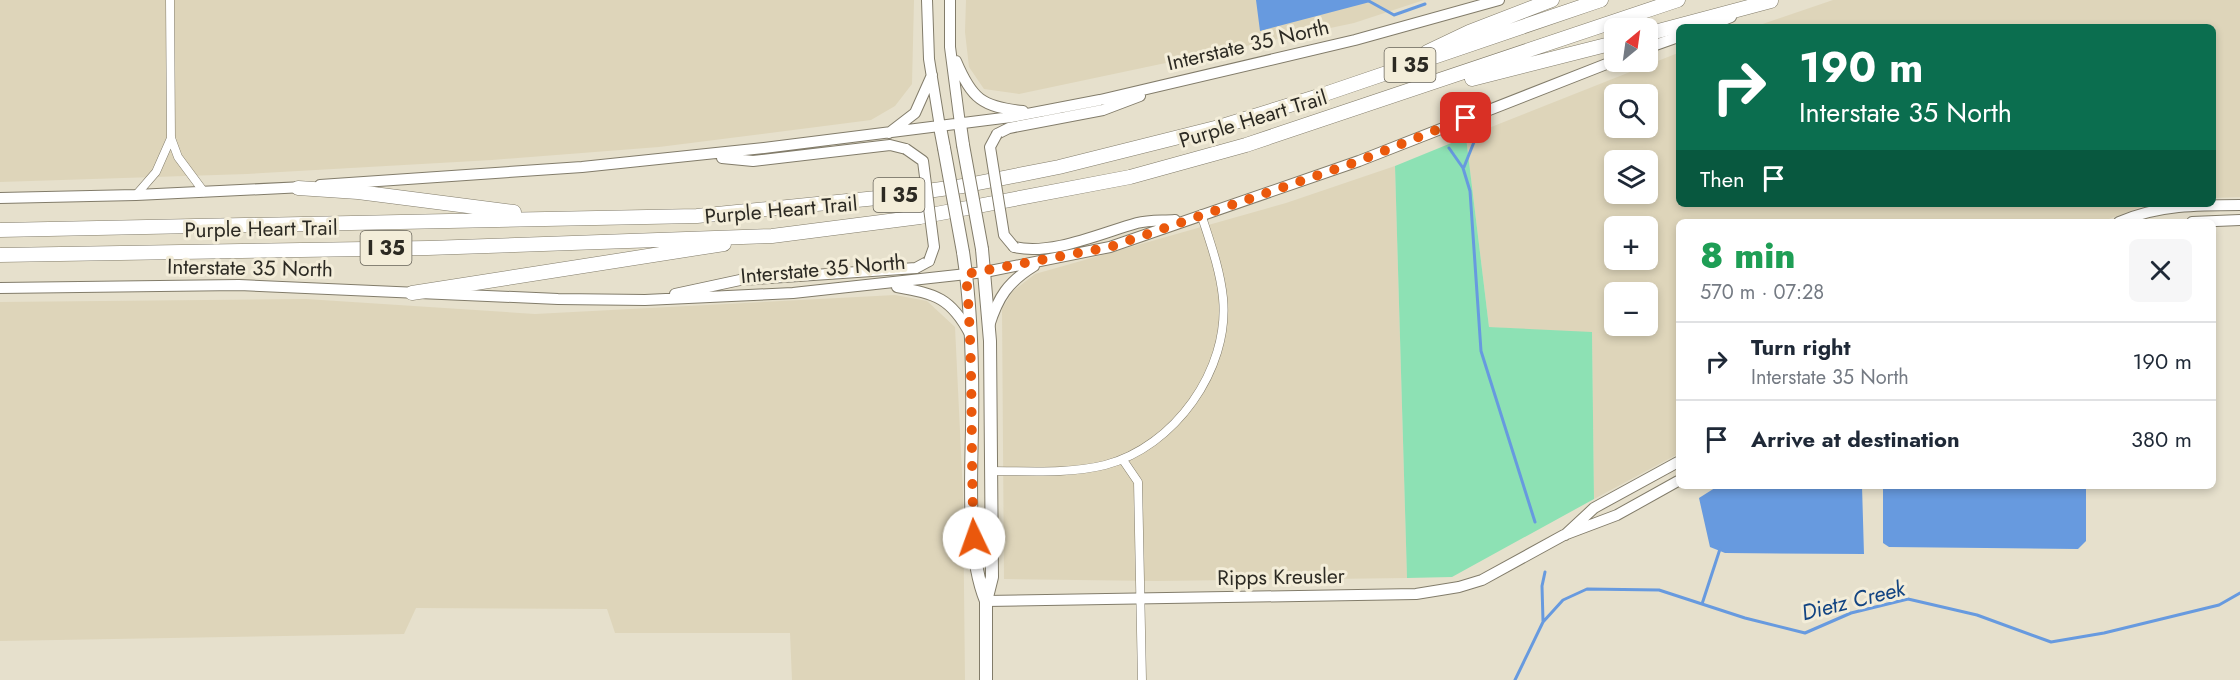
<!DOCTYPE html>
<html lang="en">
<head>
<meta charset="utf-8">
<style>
  :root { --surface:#fff; --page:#f6f6f7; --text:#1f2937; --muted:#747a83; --line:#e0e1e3 }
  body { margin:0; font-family:Jost,sans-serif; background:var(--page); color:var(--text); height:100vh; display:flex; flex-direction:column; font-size:22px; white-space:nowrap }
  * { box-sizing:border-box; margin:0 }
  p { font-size:20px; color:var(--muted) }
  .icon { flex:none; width:33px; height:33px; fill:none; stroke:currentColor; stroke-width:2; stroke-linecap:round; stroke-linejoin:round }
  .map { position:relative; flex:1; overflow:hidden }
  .drawer { position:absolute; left:1676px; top:219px; width:540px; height:270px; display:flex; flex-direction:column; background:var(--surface); border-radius:9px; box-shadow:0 3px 9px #0003 }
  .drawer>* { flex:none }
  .hud { position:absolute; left:1676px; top:24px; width:540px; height:183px; border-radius:9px; box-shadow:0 3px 9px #0003; background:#0b6e4f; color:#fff; overflow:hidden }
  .needle { width:39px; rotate:29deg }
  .controls { position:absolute; left:1604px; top:18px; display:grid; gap:12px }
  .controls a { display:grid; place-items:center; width:54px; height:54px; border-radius:9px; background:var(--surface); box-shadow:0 3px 9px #0003; font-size:30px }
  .pin { position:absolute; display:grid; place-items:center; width:51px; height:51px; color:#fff; margin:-26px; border-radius:12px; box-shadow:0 3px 9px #0006 }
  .me { position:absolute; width:66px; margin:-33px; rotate:357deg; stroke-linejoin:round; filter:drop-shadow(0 0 4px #0008) }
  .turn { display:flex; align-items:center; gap:21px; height:126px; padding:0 24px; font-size:27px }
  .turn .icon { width:78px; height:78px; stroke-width:2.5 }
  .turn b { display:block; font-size:42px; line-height:51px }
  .then { display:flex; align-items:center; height:57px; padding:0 24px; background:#0003; gap:12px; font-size:22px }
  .round { display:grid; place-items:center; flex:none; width:63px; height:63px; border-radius:9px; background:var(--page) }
  .head { display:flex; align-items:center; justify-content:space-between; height:102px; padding:0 24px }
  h1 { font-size:36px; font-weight:800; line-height:45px; color:#1e9e55 }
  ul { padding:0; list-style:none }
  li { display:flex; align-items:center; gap:18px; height:78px; padding:0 24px; border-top:2px solid var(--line) }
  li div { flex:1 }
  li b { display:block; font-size:22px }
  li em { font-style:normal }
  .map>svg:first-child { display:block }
  .built { fill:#ded5ba; fill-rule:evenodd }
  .green { fill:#8de1b4 }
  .water { fill:#679adf }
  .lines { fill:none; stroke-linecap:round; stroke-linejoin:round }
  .stream { stroke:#679adf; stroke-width:3 }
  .street-casing { stroke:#827c6a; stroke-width:9 }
  .secondary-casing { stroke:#827c6a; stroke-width:12 }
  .primary-casing { stroke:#827c6a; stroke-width:14 }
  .highway-casing { stroke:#827c6a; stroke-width:15 }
  .street { stroke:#fff; stroke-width:8 }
  .secondary { stroke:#fff; stroke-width:10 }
  .primary { stroke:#fff; stroke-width:12 }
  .highway { stroke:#fff; stroke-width:14 }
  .secondary-bridge-casing { stroke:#827c6a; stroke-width:12; stroke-linecap:butt }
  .primary-bridge-casing { stroke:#827c6a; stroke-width:14; stroke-linecap:butt }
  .secondary-bridge { stroke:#fff; stroke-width:10 }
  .primary-bridge { stroke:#fff; stroke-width:12 }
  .route { stroke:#ea580c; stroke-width:10; stroke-dasharray:0 18 }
  .labels { text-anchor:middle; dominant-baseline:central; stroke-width:6; stroke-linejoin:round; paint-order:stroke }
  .shield { fill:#f3edd9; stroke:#68645a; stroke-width:1.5 }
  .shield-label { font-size:20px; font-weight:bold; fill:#2c2a23 }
  .street-label { font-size:21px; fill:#2c2a23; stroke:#f3edd9 }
  .water-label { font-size:22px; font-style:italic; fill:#124482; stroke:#f3edd9 }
</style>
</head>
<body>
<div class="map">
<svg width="2240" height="680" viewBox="0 0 2240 680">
  <rect width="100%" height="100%" fill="#e6e0cc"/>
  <!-- built -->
  <path class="built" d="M0,0H914L912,84L895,106L871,120L659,147L492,160L247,174L0,182Z
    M966,0H1424L1354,23L1019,94L984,89L969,67L965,32Z
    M1833,0H2240V197L2213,198L2212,27H1754Z
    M1678,53V204H2149L2101,222H1678V454L1594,499L1592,333L1489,327L1466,137ZM1614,94H1647V128H1614ZM1614,160H1647V194H1614ZM1614,226H1647V260H1614ZM1614,292H1647V326H1614Z
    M1395,166L1407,578L1157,581L1004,579L1002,309L1013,291L1035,274L1286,203Z
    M895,295L927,301L955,327L963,494L965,680H792L790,633H615L607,609L416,608L404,634L0,641V302L306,299L535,314Z"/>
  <!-- green -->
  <path class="green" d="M1466,137L1489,327L1592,332L1594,499L1452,577L1407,578L1395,166Z"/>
  <!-- water -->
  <path class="water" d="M1256,0H1370V2L1260,31Z
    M1718,486H1862L1864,554L1725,553L1710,547L1699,498Z
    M1883,486H2086V541L2078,549L1889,547L1883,543Z"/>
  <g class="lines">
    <!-- stream -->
    <path class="stream" d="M1367,0L1394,15L1425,4
      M1449,148L1463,168L1470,191L1481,351L1535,522
      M1464,167L1480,127
      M1702,604L1720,549
      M1543,621L1542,586L1545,572
      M1515,680L1543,622L1563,600L1587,589L1659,590L1745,618L1805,633L1851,613L1908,599L1977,615L2051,642L2104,633L2219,605L2240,593"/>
    <!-- street casing -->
    <g class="street-casing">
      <path id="street" d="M170,0L171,138L178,157L204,192
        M136,195L156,172L171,138
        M1123,460L1138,482L1142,680
        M991,471C1029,471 1069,474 1105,465C1174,447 1230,370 1223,298C1220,269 1210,242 1201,214"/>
    </g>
    <!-- secondary casing -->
    <g class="secondary-casing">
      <path id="secondary" d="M927,0L929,59L940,127
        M950,0V47L960,124
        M1706,27L1731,17
        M1647,48L1678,37
        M956,61C972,99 982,107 1023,111
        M889,133L915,113L932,75
        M997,134L1009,128L1103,110L1140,96
        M722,158L753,161L890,145L906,149
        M320,185L582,167L764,148L1011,117L1100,100L1355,40L1499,0
        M0,198L136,195L304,187
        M2119,222C2157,205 2199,205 2240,205
        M2192,222L2240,220
        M1014,247C1051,256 1101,233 1137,223C1149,220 1162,221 1175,220
        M897,287C936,294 951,298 970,334
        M0,288L239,285L558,299L645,300L793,293L985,272L1110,247L1359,161L1614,61
        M675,294L740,280L916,268L929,261
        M989,326C998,297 1008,282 1034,266
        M1565,535L1594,508L1678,462
        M986,601L1416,594L1459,587L1482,580L1564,535L1617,515L1678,481"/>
    </g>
    <!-- primary casing -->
    <g class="primary-casing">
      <path id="primary" d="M960,124L963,145
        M940,127L944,148
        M982,249L990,341L992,577L986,601V680
        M963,252C972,311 973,370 972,429C971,480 967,555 986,601"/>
    </g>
    <!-- highway casing -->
    <g class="highway-casing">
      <path id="highway" d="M1647,34L1771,1
        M1427,52L1469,32L1552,0
        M1472,79L1614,43
        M298,188L358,192L514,212
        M0,230L697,216L877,198L963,186L1059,167L1219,127L1319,96L1601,0
        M0,255L428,248L772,236L920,217L1130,177L1246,145L1678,0
        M412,293L724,244"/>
    </g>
    <!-- street -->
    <use href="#street" class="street"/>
    <!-- secondary -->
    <use href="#secondary" class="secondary"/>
    <!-- primary -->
    <use href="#primary" class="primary"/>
    <!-- highway -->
    <use href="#highway" class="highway"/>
    <!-- secondary-bridge casing -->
    <g class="secondary-bridge-casing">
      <path id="secondary-bridge" d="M997,134L990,147L1004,235L1014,247
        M906,149L923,161L934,247L929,261"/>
    </g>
    <!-- primary-bridge casing -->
    <g class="primary-bridge-casing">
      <path id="primary-bridge" d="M963,145L982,249
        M944,148L963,252"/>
    </g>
    <!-- secondary-bridge -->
    <use href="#secondary-bridge" class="secondary-bridge"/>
    <!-- primary-bridge -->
    <use href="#primary-bridge" class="primary-bridge"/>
  </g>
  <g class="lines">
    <!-- route -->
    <path class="route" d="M974,538C970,450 974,362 966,274L1110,247L1359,161L1466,118"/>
  </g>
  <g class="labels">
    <!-- shield labels -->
    <g class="shield">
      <rect x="1384.5" y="48" width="51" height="34" rx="4.5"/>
      <rect x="873.5" y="178" width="51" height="34" rx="4.5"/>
      <rect x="360.5" y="231" width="51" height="34" rx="4.5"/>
    </g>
    <g class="shield-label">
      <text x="1410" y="65">I 35</text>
      <text x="899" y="195">I 35</text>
      <text x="386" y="248">I 35</text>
    </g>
    <!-- street labels -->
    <g class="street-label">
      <text transform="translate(1248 45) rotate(-13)">Interstate 35 North</text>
      <text transform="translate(1253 119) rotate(-17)">Purple Heart Trail</text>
      <text transform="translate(781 210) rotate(-5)">Purple Heart Trail</text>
      <text transform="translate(261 229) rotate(-1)">Purple Heart Trail</text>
      <text transform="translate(250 268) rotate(1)">Interstate 35 North</text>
      <text transform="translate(823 269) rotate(-5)">Interstate 35 North</text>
      <text transform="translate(1281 577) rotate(-1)">Ripps Kreusler</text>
    </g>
    <!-- water labels -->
    <g class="water-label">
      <text transform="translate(1853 600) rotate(-14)">Dietz Creek</text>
    </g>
  </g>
</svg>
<div class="controls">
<a><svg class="needle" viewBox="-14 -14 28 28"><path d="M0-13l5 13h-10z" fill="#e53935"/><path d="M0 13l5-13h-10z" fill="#747a83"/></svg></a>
<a><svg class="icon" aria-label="search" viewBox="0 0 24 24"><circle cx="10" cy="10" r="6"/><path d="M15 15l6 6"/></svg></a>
<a><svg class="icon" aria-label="layers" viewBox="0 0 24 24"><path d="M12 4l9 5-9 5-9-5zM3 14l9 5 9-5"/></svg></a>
<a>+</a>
<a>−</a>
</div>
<div class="pin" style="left:1466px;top:118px;background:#d93025"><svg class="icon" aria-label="arrive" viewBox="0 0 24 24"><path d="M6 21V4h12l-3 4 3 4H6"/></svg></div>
<svg class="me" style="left:974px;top:538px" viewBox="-20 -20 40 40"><circle r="19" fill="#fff"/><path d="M0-13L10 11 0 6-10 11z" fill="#ea580c"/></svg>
<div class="hud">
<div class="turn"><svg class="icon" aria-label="right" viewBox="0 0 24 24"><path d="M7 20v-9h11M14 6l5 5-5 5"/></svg><div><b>190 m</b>Interstate 35 North</div></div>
<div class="then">Then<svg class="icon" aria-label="arrive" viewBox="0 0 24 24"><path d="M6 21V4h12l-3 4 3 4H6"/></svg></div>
</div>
<section class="drawer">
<div class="head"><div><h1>8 min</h1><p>570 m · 07:28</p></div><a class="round"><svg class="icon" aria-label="close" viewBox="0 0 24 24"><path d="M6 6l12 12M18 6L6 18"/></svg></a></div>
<ul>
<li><svg class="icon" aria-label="right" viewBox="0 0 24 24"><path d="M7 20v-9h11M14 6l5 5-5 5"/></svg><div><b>Turn right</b><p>Interstate 35 North</p></div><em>190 m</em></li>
<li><svg class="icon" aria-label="arrive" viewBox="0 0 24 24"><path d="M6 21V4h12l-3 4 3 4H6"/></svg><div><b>Arrive at destination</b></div><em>380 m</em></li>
</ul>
</section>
</div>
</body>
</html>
